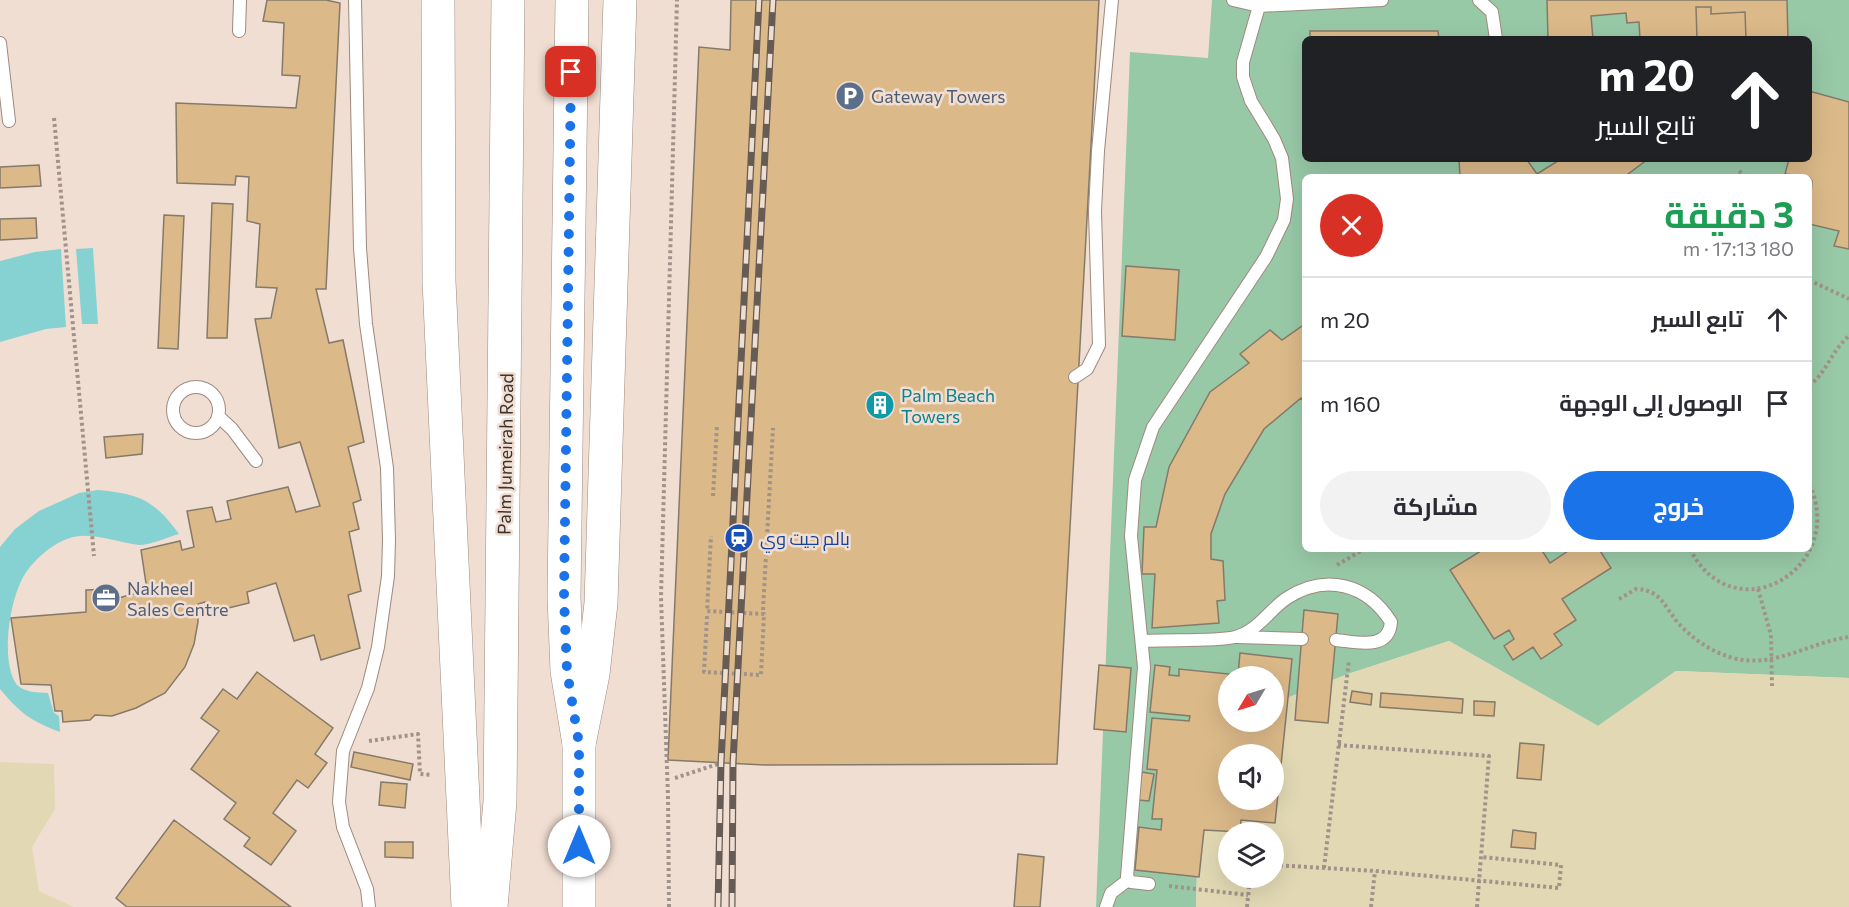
<!DOCTYPE html>
<html lang="ar">
<head>
<meta charset="utf-8">
<style>
  :root { --surface:#fff; --page:#f2f2f3; --text:#2b2b33; --muted:#7c7c81; --line:#e1e1e2; --accent:#1a73e8 }
  body { margin:0; font-family:Commissioner,Cairo,sans-serif; background:var(--page); color:var(--text); direction:rtl; height:100vh; display:flex; flex-direction:column; font-size:22px; white-space:nowrap }
  * { box-sizing:border-box; margin:0 }
  p { font-size:20px; color:var(--muted) }
  .icon { flex:none; width:33px; height:33px; fill:none; stroke:currentColor; stroke-width:2; stroke-linecap:round; stroke-linejoin:round }
  .map { position:relative; flex:1; overflow:hidden; direction:ltr }
  .details { position:absolute; left:1302px; top:174px; width:510px; height:378px; display:flex; flex-direction:column; background:var(--surface); border-radius:9px; box-shadow:0 6px 24px #0002; direction:rtl }
  .details>* { flex:none }
  .top-card { position:absolute; left:1302px; top:36px; width:510px; height:126px; border-radius:9px; box-shadow:0 6px 24px #0002; direction:rtl; background:#202124; color:#fff; overflow:hidden }
  .needle { width:39px; rotate:232deg }
  .fabs { position:absolute; left:1218px; top:666px; display:grid; gap:12px }
  .fabs a { display:grid; place-items:center; width:66px; height:66px; border-radius:50%; background:var(--surface); box-shadow:0 6px 24px #0002; font-size:30px }
  .pin { position:absolute; display:grid; place-items:center; width:51px; height:51px; color:#fff; margin:-26px; border-radius:12px; box-shadow:0 3px 9px #0006 }
  .me { position:absolute; width:66px; margin:-33px; rotate:0deg; stroke-linejoin:round; filter:drop-shadow(0 0 4px #0008) }
  .turn { display:flex; align-items:center; gap:21px; height:126px; padding:0 18px; font-size:27px }
  .turn .icon { width:78px; height:78px; stroke-width:2.5 }
  .turn b { display:block; font-size:42px; line-height:51px }
  .round { display:grid; place-items:center; flex:none; width:63px; height:63px; border-radius:32px; background:var(--page) }
  .summary { display:flex; align-items:center; justify-content:space-between; height:102px; padding:0 18px }
  h1 { font-size:36px; font-weight:700; line-height:45px; color:#1e9e55 }
  .cta { display:flex; gap:12px; margin-top:auto; padding:12px 18px }
  .cta a { flex:1; height:69px; border-radius:36px; background:var(--accent); color:#fff; font-size:24px; font-weight:700; line-height:69px; text-align:center }
  .cta a+a { background:var(--page); color:var(--text) }
  ul { padding:0; list-style:none }
  li { display:flex; align-items:center; gap:18px; height:84px; padding:0 18px; border-top:2px solid var(--line) }
  li div { flex:1 }
  li b { display:block; font-size:22px }
  li em { font-style:normal }
  .map>svg:first-child { display:block }
  .green { fill:#98c9a7; fill-rule:evenodd }
  .sand { fill:#e2d9b4; fill-rule:evenodd }
  .water { fill:#86d1d1 }
  .building { fill:#dbb989; stroke:#857a6a; stroke-width:1.5; fill-rule:evenodd }
  .lines { fill:none; stroke-linecap:round; stroke-linejoin:round }
  .lane-casing { stroke:#9c8a7f; stroke-width:14 }
  .secondary-casing { stroke:#9c8a7f; stroke-width:34 }
  .primary-casing { stroke:#9c8a7f; stroke-width:34 }
  .path { stroke:#a1938a; stroke-width:4; stroke-dasharray:3 3; stroke-linecap:butt }
  .lane { stroke:#fff; stroke-width:12 }
  .secondary { stroke:#fff; stroke-width:33 }
  .primary { stroke:#fff; stroke-width:33 }
  .rail-casing { stroke:#665c55; stroke-width:7 }
  .rail { stroke:#f1ded2; stroke-width:4.5; stroke-dasharray:14; stroke-linecap:butt }
  .route { stroke:#1a73e8; stroke-width:10; stroke-dasharray:0 18 }
  .labels { text-anchor:middle; dominant-baseline:central; stroke-width:5; stroke-linejoin:round; paint-order:stroke }
  .service-label { font-size:18px; fill:#4e5e75; stroke:#f1ded2; text-anchor:start }
  .culture-label { font-size:18px; fill:#0d838f; stroke:#f1ded2; text-anchor:start }
  .street-label { font-size:18px; fill:#3b332e; stroke:#f1ded2 }
  .transit-label { font-size:18px; fill:#164399; stroke:#f1ded2; text-anchor:start }
</style>
</head>
<body>
<div class="map">
<svg width="1849" height="907" viewBox="0 0 1849 907">
  <rect width="100%" height="100%" fill="#f1ded2"/>
  <!-- green -->
  <path class="green" d="M1212,0H1849V678L1676,671L1598,726L1449,641L1348,674L1274,703V676H1228V721L1201,732L1196,907H1096L1130,52L1208,58ZM1305,39H1809V159H1305ZM1305,177H1809V549H1305Z"/>
  <!-- sand -->
  <path class="sand" d="M1449,641L1598,726L1676,671L1849,678V907H1196L1201,731L1228,721L1274,722V703L1348,674ZM1228,754H1274V800H1228ZM1228,832H1274V878H1228Z
    M0,762L54,764L55,809L32,847L39,891L74,907H0Z"/>
  <!-- water -->
  <path class="water" d="M93,248L98,324H82L76,249Z
    M61,249L66,327L46,329L0,342V261L35,252Z
    M98,490C140,494 154,500 179,534C168,537 151,545 139,545C117,543 89,530 67,539C52,544 33,561 25,574C9,599 0,663 17,685C26,693 37,692 48,693L54,713L59,716L60,732C31,721 20,713 0,689V547L15,529L39,511L79,493Z"/>
  <!-- building -->
  <path class="building" d="M267,0H326L340,3L326,289H316L329,343L343,340L364,442L348,447L361,500L353,503L359,529L349,532L361,591L348,595L360,648L321,660L314,635L294,641L276,583L247,592L249,603L208,613L205,602L198,604V622L194,644L185,667L165,693L136,708L112,716L95,715L90,720L63,722L62,711H55L51,685L21,684L11,618L86,612V590L110,589L115,599L147,590L141,550L180,541L182,550L194,547L187,511L212,507L216,522L231,519L227,501L288,487L296,512L320,506L300,442L279,448L255,319L271,318L277,288L256,287L260,224L247,221L249,177L236,176L235,185L177,183L176,103L296,108L300,76L282,75L284,23L263,21Z
    M731,0H1099L1057,764L765,765L668,760L699,47L730,50Z
    M1547,0H1787L1788,39H1746L1745,12L1711,14V7H1696L1697,39H1640L1639,22L1627,23L1626,13L1591,16L1593,39H1548Z
    M1696,7H1711V14L1745,12L1746,39H1697Z
    M1310,31H1438L1439,39H1310Z
    M1809,91L1849,102V249L1834,246L1839,231L1809,224L1812,181L1809,177L1785,174L1789,159H1809Z
    M1459,159L1527,160L1537,174L1561,159H1648L1624,177H1460Z
    M39,165L41,186L0,188V167Z
    M212,203L233,204L227,338H207Z
    M164,215L184,216L178,349L158,348Z
    M36,218L37,238L0,240V219Z
    M1126,266L1179,270L1175,340L1122,336Z
    M1305,324V403L1301,398L1264,429L1225,494L1211,534V559L1223,561L1225,600L1217,601L1219,623L1152,628L1155,574H1142L1144,527H1156L1169,467L1210,392L1249,363L1240,354L1270,330L1282,340Z
    M143,434L142,454L106,458L104,437Z
    M1484,549H1541L1550,563L1571,549H1599L1611,568L1562,599L1576,620L1554,634L1562,645L1541,659L1533,647L1513,660L1504,646L1514,639L1509,630L1494,639L1450,570Z
    M1304,610L1338,614L1328,723L1295,720Z
    M1240,653L1292,659L1275,823L1241,820L1240,832L1204,830L1199,877L1135,870L1139,827L1161,830L1162,819H1152L1157,770L1147,769L1152,718L1189,721L1190,716L1150,712L1155,665L1170,667L1169,675L1179,676V669L1238,675ZM1228,676H1274V722H1228ZM1228,754H1274V800H1228Z
    M1099,665L1131,668L1126,732L1094,729Z
    M257,672L333,728L315,754L327,763L308,788L297,780L273,813L296,831L271,865L244,846L250,838L224,819L236,803L191,769L219,731L201,718L223,689L237,699Z
    M1352,691L1372,694L1371,705L1350,702Z
    M1381,693L1463,699L1462,713L1380,707Z
    M1474,701L1495,702L1494,716L1474,715Z
    M1520,743L1544,745L1541,780L1517,778Z
    M354,752L413,764L410,780L351,767Z
    M1142,772L1154,774L1149,801L1138,800Z
    M381,782L407,784L405,808L379,805Z
    M174,820L291,907H127L116,898Z
    M1513,830L1536,833L1535,849L1511,847Z
    M385,842H413V858L385,857Z
    M1018,854L1044,857L1040,907H1014Z"/>
  <g class="lines">
    <!-- lane casing -->
    <g class="lane-casing">
      <path id="lane" d="M355,0L360,248L366,324L387,468L389,540L388,576L378,647L368,688L343,751L339,802L343,827L367,889L369,907
        M1233,0L1259,6L1382,0
        M1479,0L1492,12L1496,39
        M239,31L240,0
        M0,43L9,121
        M1075,377L1087,369L1099,345L1095,211L1098,151L1112,0
        M173 410a23 23 0 1 1 46 0a23 23 0 1 1-46 0Z
        M218,416L232,429L256,461
        M1237,637L1302,639
        M1143,641C1168,639 1213,642 1235,637C1257,632 1270,609 1287,598C1326,573 1367,584 1391,622C1389,651 1357,642 1336,640
        M1149,884L1131,882L1127,877L1144,667L1131,536L1135,480L1153,427L1266,257L1284,220L1287,199L1282,158L1274,139L1251,101L1243,77V62L1259,6
        M1106,907L1111,893L1128,880"/>
    </g>
    <!-- secondary casing -->
    <g class="secondary-casing">
      <path id="secondary" d="M491,907L500,801L508,0
        M579,907V744L593,674L601,603L620,0"/>
    </g>
    <!-- primary casing -->
    <g class="primary-casing">
      <path id="primary" d="M438,0L439,281L468,907
        M572,0L564,597L567,671L579,744"/>
    </g>
    <!-- path -->
    <path class="path" d="M54,118L94,556
      M1739,171L1746,177
      M1809,280L1849,299
      M1809,386C1827,372 1832,350 1849,336
      M713,496L717,425
      M1690,549C1733,635 1849,569 1809,483
      M1337,565L1364,549
      M1758,589L1771,635L1772,686
      M1619,599L1636,589C1662,590 1664,607 1679,624C1695,641 1715,654 1737,659C1777,667 1811,642 1849,637
      M763,610L773,428
      M707,616L704,672L761,675L764,614L707,611L711,536
      M369,741L418,734L420,774L431,775
      M1338,745L1489,756L1477,907
      M675,778L721,763
      M1274,865L1375,871L1559,888L1561,865L1482,857
      M1324,868L1349,660
      M1169,886L1248,895
      M669,907L668,797L661,597L677,0
      M1247,907L1250,878
      M1371,907L1375,871"/>
    <!-- lane -->
    <use href="#lane" class="lane"/>
    <!-- secondary -->
    <use href="#secondary" class="secondary"/>
    <!-- primary -->
    <use href="#primary" class="primary"/>
    <!-- rail casing -->
    <g class="rail-casing">
      <path id="rail" d="M718,907L721,763L759,0
        M732,907L733,763L773,0"/>
    </g>
    <!-- rail -->
    <use href="#rail" class="rail"/>
  </g>
  <g class="lines">
    <!-- route -->
    <path class="route" d="M571,72L564,597L567,671L579,744V846"/>
  </g>
  <!-- icons -->
  <defs>
    <g id="parking-disc" transform="scale(1.5)"><circle r="9.5" fill="#5c6f8a" stroke="#f1ded2"/><path d="M-3.5-5.5H1a3.5 3.5 0 0 1 0 7H-1V5.5H-3.5ZM-1-3.4V-.6H.8a1.4 1.4 0 0 0 0-2.8Z" fill="#fff"/></g>
    <g id="building-disc" transform="scale(1.5)"><circle r="9.5" fill="#0f9aa8" stroke="#f1ded2"/><path d="M-4-6H4V6H1V3H-1V6H-4ZM-2.5-4.3h1.7v1.8h-1.7ZM.8-4.3h1.7v1.8H.8ZM-2.5-1h1.7V.8h-1.7ZM.8-1h1.7V.8H.8Z" fill="#fff"/></g>
    <g id="station-disc" transform="scale(1.5)"><circle r="9.5" fill="#1a4fb4" stroke="#f1ded2"/><path d="M-3-6H3Q5-6 5-4V2Q5 4 3 4L4.5 6H3L1.5 4h-3L-3 6H-4.5L-3 4Q-5 4-5 2V-4Q-5-6-3-6ZM-3.5-4v3h7v-3ZM-3.5 1v1.5H-2V1ZM2 1v1.5H3.5V1Z" fill="#fff"/></g>
    <g id="office-disc" transform="scale(1.5)"><circle r="9.5" fill="#5c6f8a" stroke="#f1ded2"/><path d="M-6-3h4V-5.5h4V-3h4V5H-6ZM-1-4.5V-3h2v-1.5ZM-6 0V1H6V0Z" fill="#fff"/></g>
  </defs>
  <g fill-rule="evenodd">
    <use href="#parking-disc" x="850" y="96"/>
    <use href="#building-disc" x="880" y="405"/>
    <use href="#station-disc" x="739" y="538"/>
    <use href="#office-disc" x="106" y="598"/>
  </g>
  <g class="labels">
    <!-- service labels -->
    <g class="service-label">
      <text x="871" y="96">Gateway Towers</text>
      <text x="127" y="588">Nakheel<tspan x="127" dy="21">Sales Centre</tspan></text>
    </g>
    <!-- culture labels -->
    <g class="culture-label">
      <text x="901" y="395">Palm Beach<tspan x="901" dy="21">Towers</tspan></text>
    </g>
    <!-- street labels -->
    <g class="street-label">
      <text transform="translate(505 454) rotate(-89)">Palm Jumeirah Road</text>
    </g>
    <!-- transit labels -->
    <g class="transit-label">
      <text x="760" y="538">بالم جيت وي</text>
    </g>
  </g>
</svg>
<div class="fabs">
<a><svg class="needle" viewBox="-14 -14 28 28"><path d="M0-13l5 13h-10z" fill="#e53935"/><path d="M0 13l5-13h-10z" fill="#7c7c81"/></svg></a>
<a><svg class="icon" aria-label="sound" viewBox="0 0 24 24"><path d="M4 9h4l5-4v14l-5-4H4zM17 9q2 3 0 6"/></svg></a>
<a><svg class="icon" aria-label="layers" viewBox="0 0 24 24"><path d="M12 4l9 5-9 5-9-5zM3 14l9 5 9-5"/></svg></a>
</div>
<div class="pin" style="left:571px;top:72px;background:#d93025"><svg class="icon" aria-label="arrive" viewBox="0 0 24 24"><path d="M6 21V4h12l-3 4 3 4H6"/></svg></div>
<svg class="me" style="left:579px;top:846px" viewBox="-20 -20 40 40"><circle r="19" fill="#fff"/><path d="M0-13L10 11 0 6-10 11z" fill="#1a73e8"/></svg>
<div class="top-card">
<div class="turn"><svg class="icon" aria-label="ahead" viewBox="0 0 24 24"><path d="M12 20V5M6 11l6-6 6 6"/></svg><div><b>20 m</b>تابع السير</div></div>
</div>
<section class="details">
<div class="summary"><div><h1>3 دقيقة</h1><p>180 m · 17:13</p></div><a class="round" style="background:#d93025;color:#fff"><svg class="icon" aria-label="close" viewBox="0 0 24 24"><path d="M6 6l12 12M18 6L6 18"/></svg></a></div>
<ul>
<li><svg class="icon" aria-label="ahead" viewBox="0 0 24 24"><path d="M12 20V5M6 11l6-6 6 6"/></svg><div><b>تابع السير</b></div><em>20 m</em></li>
<li><svg class="icon" aria-label="arrive" viewBox="0 0 24 24"><path d="M6 21V4h12l-3 4 3 4H6"/></svg><div><b>الوصول إلى الوجهة</b></div><em>160 m</em></li>
</ul>
<div class="cta"><a>خروج</a><a>مشاركة</a></div>
</section>
</div>
</body>
</html>
